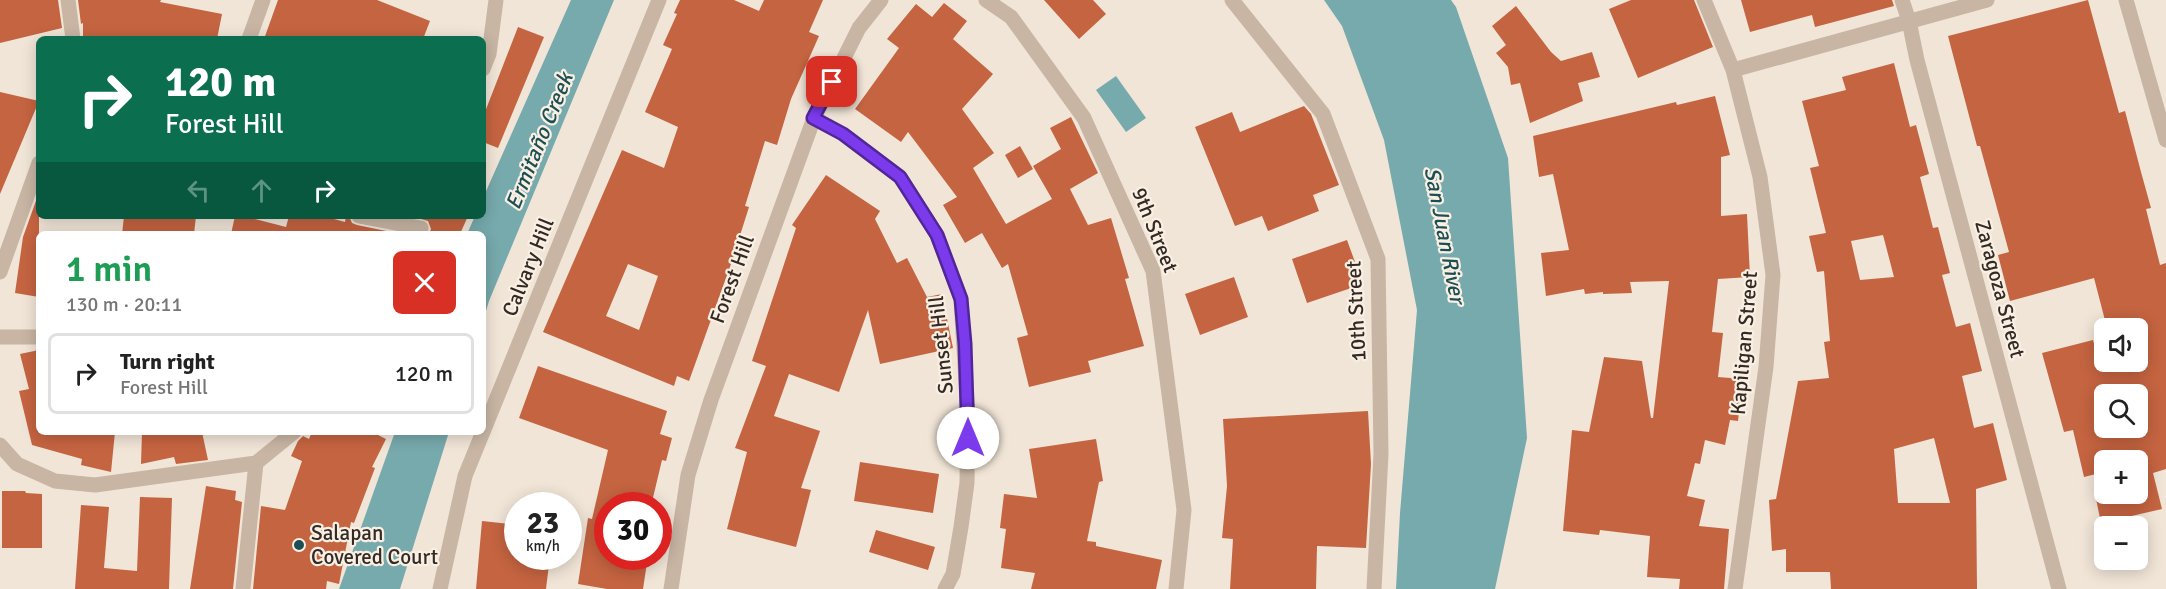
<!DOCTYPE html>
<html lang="en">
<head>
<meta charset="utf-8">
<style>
  :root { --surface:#fff; --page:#f2f2f2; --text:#222; --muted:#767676; --line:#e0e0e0 }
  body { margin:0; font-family:Signika,sans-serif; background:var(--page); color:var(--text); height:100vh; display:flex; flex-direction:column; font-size:22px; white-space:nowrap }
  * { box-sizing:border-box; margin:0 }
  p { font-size:20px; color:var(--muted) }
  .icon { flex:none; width:33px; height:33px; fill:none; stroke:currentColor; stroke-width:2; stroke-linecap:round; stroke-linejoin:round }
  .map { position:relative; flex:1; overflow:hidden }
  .side { position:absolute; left:36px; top:231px; width:450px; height:204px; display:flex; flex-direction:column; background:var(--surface); border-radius:9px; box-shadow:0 3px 15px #0003 }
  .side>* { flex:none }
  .banner { position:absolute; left:36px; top:36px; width:450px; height:183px; border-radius:9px; box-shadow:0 3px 15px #0003; background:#0b6e4f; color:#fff; overflow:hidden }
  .fabs { position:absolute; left:2094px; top:318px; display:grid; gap:12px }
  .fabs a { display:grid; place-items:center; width:54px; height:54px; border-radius:9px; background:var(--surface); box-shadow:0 3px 15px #0003; font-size:30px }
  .speed { position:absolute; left:504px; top:492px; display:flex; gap:12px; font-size:30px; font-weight:700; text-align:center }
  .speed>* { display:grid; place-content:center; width:78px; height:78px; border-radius:50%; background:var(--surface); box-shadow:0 3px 15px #0003; line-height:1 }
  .speed small { font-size:15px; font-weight:400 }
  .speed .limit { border:9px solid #d22; background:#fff; color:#111 }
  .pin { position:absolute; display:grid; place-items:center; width:51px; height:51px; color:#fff; margin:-26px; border-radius:12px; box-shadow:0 3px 9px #0006 }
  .me { position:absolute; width:66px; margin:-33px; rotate:0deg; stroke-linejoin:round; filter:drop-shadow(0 0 4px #0008) }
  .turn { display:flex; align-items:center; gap:21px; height:126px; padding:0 30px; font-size:27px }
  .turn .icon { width:78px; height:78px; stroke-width:2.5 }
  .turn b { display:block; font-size:42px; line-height:51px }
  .lanes { display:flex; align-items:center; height:57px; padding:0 30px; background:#0003; justify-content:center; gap:30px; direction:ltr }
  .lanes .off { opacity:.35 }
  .round { display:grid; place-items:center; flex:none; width:63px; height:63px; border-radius:9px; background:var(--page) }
  .overview { display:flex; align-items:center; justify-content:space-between; height:102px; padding:0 30px }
  h1 { font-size:36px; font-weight:600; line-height:45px; color:#1e9e55 }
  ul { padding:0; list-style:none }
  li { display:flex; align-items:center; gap:18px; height:81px; margin:0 12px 9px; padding:0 18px; border:3px solid var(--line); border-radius:9px }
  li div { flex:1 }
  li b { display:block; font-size:22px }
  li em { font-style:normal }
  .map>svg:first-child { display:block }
  .water { fill:#77aaad }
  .building { fill:#c56441; fill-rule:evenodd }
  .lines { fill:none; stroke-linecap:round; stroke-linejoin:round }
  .street { stroke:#c8b5a4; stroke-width:15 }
  .route-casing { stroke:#51269a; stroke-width:15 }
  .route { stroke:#7c3aed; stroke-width:10 }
  .poi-dot { fill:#1c4f54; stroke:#f9efe3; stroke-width:2 }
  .labels { text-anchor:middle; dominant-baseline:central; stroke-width:4.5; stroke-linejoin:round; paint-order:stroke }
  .street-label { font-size:21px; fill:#332a25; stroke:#f9efe3 }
  .poi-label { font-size:21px; fill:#332a25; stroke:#f9efe3; text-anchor:start }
  .water-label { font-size:22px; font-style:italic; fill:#1c4f54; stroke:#f9efe3 }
</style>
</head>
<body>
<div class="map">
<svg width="2166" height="589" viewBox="0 0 2166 589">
  <rect width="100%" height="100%" fill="#f1e5d7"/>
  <!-- water -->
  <path class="water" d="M571,0H614L489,301L483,321V234H467L475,216H483V198Z
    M1324,0H1451L1456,7L1508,158L1527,438L1495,589H1396L1400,513L1417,310L1384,140L1342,26Z
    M1116,76L1146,118L1126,132L1096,90Z
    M395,432H449L400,589H339Z"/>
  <!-- building -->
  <path class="building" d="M0,0H58L62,28L0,43Z
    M78,0H161L160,2L222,14L217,39H83V23L81,24Z
    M278,0H377L430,21L423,39H264Z
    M680,0H734L759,11L764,0H823L809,32L819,36L791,99L777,145L765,141L745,206L749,207L731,264L689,381L677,376L674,386L543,332L622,150L664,168L678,127L645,112L672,49L663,45L677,14L674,13ZM628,264L658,276L639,330L606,316Z
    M1044,0H1093L1106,14L1079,39Z
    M1631,0H1694L1713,47L1638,78L1609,9Z
    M1741,0H1892L1894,6L1815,27L1812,15L1750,32Z
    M2088,0L2119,113L2125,111L2141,172L2151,208L2146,209L2160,265L2166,263V469L2153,473L2162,509L2101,523L2095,494H2138V460H2104V472L2084,477L2073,430L2064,432L2042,353L2093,340L2099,362H2138V321L2107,328L2094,278L2010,301L1998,255L2009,252L1980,146H1977L1948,36ZM2104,394H2138V428H2104Z
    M944,3L967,21L953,39L993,74L962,109L994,153L973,168L1006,224L1052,199L1033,166L1061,149L1050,128L1071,117L1098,173L1070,189L1088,225L1111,218L1129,278L1125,279L1144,346L1088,361L1091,372L1029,387L1017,338L1028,335L1008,264L1002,268L982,233L965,243L943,205L957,197L908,132L901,142L855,109L899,48L887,39L916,4L932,17Z
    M1516,6L1551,52L1561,61L1592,52L1600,77L1578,83L1583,101L1530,123L1520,83L1511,85L1508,67L1496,53L1506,45L1492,26Z
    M518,27L544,37L498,148L483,142V117Z
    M1894,63L1910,127L1916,125L1929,174L1920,177L1933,228L1938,227L1950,273L1942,275L1956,327L1970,323L1982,371L1962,376L1974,428L1993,423L2007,480L1976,489L1977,589H1831L1830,572H1786V549L1772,551L1769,500L1776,499L1798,381L1829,378L1824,342L1830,341L1824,271L1817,272L1809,236L1826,233L1810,168L1819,166L1802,101L1846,90L1842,77ZM1883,235L1894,277L1860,280L1851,241ZM1934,438L1950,503H1898L1894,449Z
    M0,92L39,101L0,194Z
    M1715,96L1730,155L1721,157V216L1747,214L1750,277L1718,279L1712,332L1723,333L1718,377L1743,379L1738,421L1730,420L1725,445L1705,440L1700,464L1695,463L1687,496L1705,500L1699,526L1729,529L1724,589H1679L1680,579L1647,577L1650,536L1600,530L1599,535L1563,531L1572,430L1589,432L1604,357L1642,361L1651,418H1653L1669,281L1630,282L1632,293L1603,294V292L1585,294L1584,289L1546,296L1541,253L1569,250L1553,174L1539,177L1533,136L1676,102L1677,105Z
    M1304,106L1311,114L1339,185L1313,195L1319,211L1268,231L1262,216L1235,226L1195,127L1232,112L1240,132Z
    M1020,146L1033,169L1018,178L1005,155Z
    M826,175L880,211L875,219L897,263L907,258L927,297L942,294L953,348L880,364L868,310L839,392L789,374L774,416L820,431L801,488L811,490L796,547L727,529L747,452L735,448L766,366L752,361L796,228L792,225Z
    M37,198H39V297L15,293L23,237Z
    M124,216H196L194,234H122Z
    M235,216H243L286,227L289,216H323L345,222L346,216H349L352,223L357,225L401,234H231Z
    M410,216H468L460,234H429L431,229L428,221Z
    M1347,240L1363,284L1307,303L1292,259Z
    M1234,277L1248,317L1200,335L1185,294Z
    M39,350V432H115L111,472L81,465L82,459L32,445L19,391L29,389L20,354Z
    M538,366L667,411L660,434L672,438L666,461L662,460L651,506H608V556H648L643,589H607L578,584L588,518L592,519L608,450L519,418Z
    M1368,411L1371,464L1366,548L1317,546L1316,589H1230L1233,539L1222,538L1227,486L1223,419Z
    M142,432H202L208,460L176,464L174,457L141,464Z
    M312,432H372L386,439L372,467L375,468L354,523L351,522L339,584L327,581L326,589H253L261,506L285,510L302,461L291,456L298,441L303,436L309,439Z
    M1096,439L1103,481L1099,482L1087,541L1096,542V546L1162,560L1156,589H1031L1035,573L1001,568L1006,529L1000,528L1004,494L1037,498L1029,449Z
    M860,462L939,474L933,513L854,501Z
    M206,486L236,491L235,500L242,502L233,589H190Z
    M2,491H25L26,493L42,494V548H2Z
    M140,497L172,498L169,589H75L81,505L109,507L104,568L137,571Z
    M482,521L518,525V556H550L546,589H476Z
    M876,530L935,547L928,570L869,552Z"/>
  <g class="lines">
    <!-- street -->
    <path class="street" d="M68,0L73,39
      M986,0L1011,17L1084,118L1153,271L1184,510L1176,589
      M1232,0L1323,114L1378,259L1381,454L1374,589
      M1704,0L1733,70L1760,177L1773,275L1766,367L1735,589
      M1902,0L1909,21L1917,60L2059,589
      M2126,0L2166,140
      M249,39L263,0
      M483,69L489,54L496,0
      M1733,70L1987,0
      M814,118L843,134L900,177L937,235L961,299L968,416L967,483L961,527L953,574L945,589
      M359,216L421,228
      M0,272L39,163
      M0,337H39
      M0,445L17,464L55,481L95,485L256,463
      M243,589L256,463L294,432
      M440,589L465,476L659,0
      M671,589L688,475L711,400L814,118L859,28L881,0"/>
  </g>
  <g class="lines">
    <!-- route casing -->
    <g class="route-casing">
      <path id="route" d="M832,82L813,118L843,134L900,177L937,235L961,299L965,344L968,438"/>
    </g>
    <!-- route -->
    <use href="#route" class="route"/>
  </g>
  <!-- markers -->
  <circle class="poi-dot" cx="299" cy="545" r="6"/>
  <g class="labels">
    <!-- street labels -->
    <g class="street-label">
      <text transform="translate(1155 230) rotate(68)">9th Street</text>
      <text transform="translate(528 267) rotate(-68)">Calvary Hill</text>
      <text transform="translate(732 279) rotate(-70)">Forest Hill</text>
      <text transform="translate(2000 289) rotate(75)">Zaragoza Street</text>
      <text transform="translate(1356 311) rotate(-93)">10th Street</text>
      <text transform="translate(1744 343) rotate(-85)">Kapiligan Street</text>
      <text transform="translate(941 345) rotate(-96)">Sunset Hill</text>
    </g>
    <!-- poi labels -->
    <g class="poi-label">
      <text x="311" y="533">Salapan<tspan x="311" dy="24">Covered Court</tspan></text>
    </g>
    <!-- water labels -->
    <g class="water-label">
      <text transform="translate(539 141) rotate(-68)">Ermitaño Creek</text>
      <text transform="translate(1445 235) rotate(79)">San Juan River</text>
    </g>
  </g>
</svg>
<div class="fabs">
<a><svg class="icon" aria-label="sound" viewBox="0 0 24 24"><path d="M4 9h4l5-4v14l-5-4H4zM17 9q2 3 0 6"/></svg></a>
<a><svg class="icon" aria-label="search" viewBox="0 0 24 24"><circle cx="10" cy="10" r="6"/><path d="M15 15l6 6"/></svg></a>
<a>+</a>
<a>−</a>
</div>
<div class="speed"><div>23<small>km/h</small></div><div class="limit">30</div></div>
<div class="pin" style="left:832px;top:82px;background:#d93025"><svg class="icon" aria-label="arrive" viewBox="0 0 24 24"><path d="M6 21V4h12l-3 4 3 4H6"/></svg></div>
<svg class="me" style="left:968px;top:438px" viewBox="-20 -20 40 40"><circle r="19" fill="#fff"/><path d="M0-13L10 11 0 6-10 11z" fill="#7c3aed"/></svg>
<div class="banner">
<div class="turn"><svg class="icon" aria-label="right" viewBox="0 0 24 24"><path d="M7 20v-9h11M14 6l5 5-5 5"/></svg><div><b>120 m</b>Forest Hill</div></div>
<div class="lanes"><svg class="icon off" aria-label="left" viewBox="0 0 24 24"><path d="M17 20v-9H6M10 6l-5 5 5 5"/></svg><svg class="icon off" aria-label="ahead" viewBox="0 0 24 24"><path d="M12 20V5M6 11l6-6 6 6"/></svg><svg class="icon" aria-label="right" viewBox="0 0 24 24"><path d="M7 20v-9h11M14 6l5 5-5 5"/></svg></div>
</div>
<section class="side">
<div class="overview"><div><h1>1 min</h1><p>130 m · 20:11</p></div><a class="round" style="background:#d93025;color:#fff"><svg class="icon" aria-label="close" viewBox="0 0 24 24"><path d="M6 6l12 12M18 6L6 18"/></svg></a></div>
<ul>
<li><svg class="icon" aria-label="right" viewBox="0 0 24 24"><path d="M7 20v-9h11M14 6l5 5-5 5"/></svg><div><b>Turn right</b><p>Forest Hill</p></div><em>120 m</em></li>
</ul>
</section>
</div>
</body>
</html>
